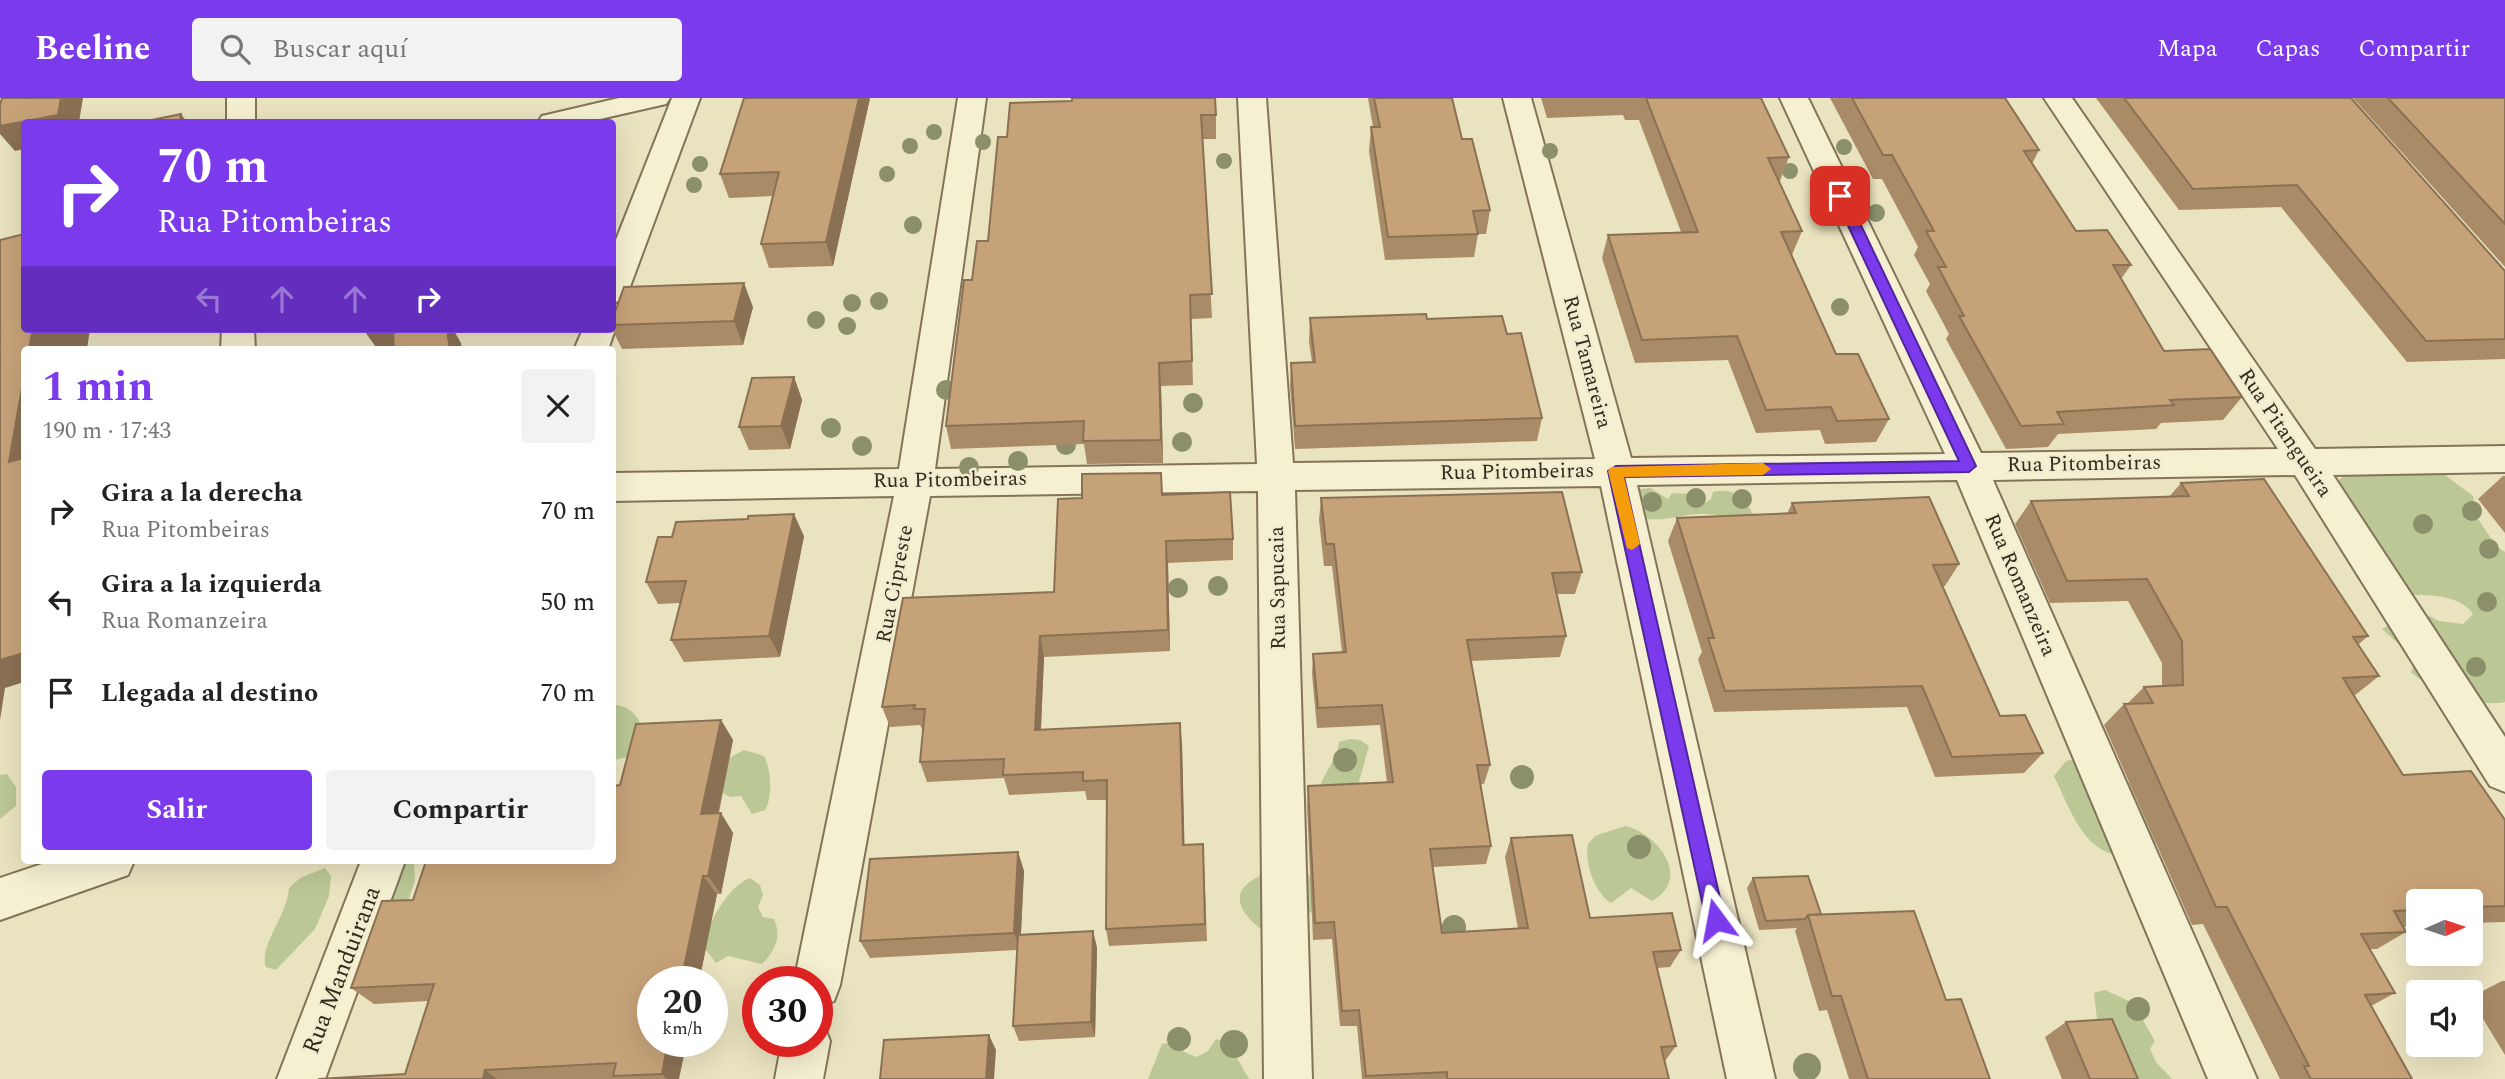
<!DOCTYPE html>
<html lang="es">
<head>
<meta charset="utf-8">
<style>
  :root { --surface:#fff; --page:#f2f2f2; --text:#222; --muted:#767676; --accent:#7c3aed }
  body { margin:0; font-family:Spectral,serif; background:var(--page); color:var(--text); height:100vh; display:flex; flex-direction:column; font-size:26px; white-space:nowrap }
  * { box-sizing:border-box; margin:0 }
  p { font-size:23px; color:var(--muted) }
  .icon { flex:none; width:38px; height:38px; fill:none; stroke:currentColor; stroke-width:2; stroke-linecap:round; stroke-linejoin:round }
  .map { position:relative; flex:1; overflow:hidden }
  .side { position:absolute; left:21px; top:248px; width:595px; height:518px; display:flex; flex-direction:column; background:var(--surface); border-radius:7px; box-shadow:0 7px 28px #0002 }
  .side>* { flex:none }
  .banner { position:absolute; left:21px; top:21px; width:595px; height:214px; border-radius:7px; box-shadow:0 7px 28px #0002; background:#7c3aed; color:#fff; overflow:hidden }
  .needle { width:46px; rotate:87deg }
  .controls { position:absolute; left:2406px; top:791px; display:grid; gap:14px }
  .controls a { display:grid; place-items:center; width:77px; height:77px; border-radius:7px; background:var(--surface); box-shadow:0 7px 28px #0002; font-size:35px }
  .speed { position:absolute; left:637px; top:868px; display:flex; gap:14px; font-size:35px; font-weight:700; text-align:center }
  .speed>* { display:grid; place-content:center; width:91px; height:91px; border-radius:50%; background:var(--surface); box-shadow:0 7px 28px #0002; line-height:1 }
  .speed small { font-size:18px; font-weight:400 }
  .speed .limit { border:10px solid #d22; background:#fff; color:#111 }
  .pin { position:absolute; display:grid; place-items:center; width:60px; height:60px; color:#fff; margin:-30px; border-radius:14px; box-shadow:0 4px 10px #0006 }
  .me { position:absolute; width:77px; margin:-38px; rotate:347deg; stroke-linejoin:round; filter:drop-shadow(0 0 5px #0008) }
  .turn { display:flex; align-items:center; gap:24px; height:147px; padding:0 21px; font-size:32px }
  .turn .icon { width:91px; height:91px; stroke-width:2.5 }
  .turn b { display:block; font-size:49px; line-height:60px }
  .lanes { display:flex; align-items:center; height:66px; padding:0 21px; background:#0003; justify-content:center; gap:35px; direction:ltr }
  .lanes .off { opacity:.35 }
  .round { display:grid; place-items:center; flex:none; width:74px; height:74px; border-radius:7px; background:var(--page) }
  .summary { display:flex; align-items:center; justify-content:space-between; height:119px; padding:0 21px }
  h1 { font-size:42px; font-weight:700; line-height:52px; color:var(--accent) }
  .action { display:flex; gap:14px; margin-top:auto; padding:14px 21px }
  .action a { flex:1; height:80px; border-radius:7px; background:var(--accent); color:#fff; font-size:28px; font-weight:700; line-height:80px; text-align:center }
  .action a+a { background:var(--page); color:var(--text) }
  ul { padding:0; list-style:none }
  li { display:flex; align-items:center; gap:21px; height:91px; padding:0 21px }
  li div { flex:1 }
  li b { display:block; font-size:26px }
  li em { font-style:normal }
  header { display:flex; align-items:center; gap:42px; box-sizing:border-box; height:98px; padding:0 35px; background:var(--accent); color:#fff }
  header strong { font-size:33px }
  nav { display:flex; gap:38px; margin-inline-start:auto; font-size:24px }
  .search { width:490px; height:63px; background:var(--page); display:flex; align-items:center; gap:18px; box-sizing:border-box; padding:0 24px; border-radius:7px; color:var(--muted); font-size:26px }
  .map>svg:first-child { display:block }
  .green { fill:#bbc795 }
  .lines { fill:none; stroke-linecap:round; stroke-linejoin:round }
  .minor-casing { stroke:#827459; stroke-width:4 }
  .minor { fill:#f6f0d2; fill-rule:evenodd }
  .tree { fill:#8b906b }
  .wall { fill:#aa8b67 }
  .shaded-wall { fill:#8b7154 }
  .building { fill:#c6a278; stroke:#8b7154; stroke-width:2 }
  .route { fill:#7c3aed; stroke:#51269a; stroke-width:2 }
  .slow { fill:#f59e0b }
  .labels { text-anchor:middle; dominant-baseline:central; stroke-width:5; stroke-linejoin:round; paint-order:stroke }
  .street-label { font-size:21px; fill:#322a1d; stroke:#f2eccf }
  .near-street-label { font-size:24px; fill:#322a1d; stroke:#f2eccf }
</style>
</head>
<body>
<header>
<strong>Beeline</strong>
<div class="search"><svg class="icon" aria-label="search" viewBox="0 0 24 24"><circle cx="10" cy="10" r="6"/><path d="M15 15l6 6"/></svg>Buscar aquí</div>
<nav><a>Mapa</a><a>Capas</a><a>Compartir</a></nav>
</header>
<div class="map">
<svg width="2505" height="981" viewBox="0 0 2505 981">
  <rect width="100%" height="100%" fill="#eae3c0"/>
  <!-- green -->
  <path class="green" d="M2353,370L2437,371L2473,398L2476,418L2497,449L2505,454V604C2479,610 2430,592 2411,574L2423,550L2400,547L2382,531L2416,511L2439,523L2463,526L2473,516C2460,497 2432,497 2411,497L2333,387Z
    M1650,390L1668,401L1672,395L1691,396L1694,403L1705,405L1711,401L1713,394C1735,389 1746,401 1755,420C1737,425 1723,416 1705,416C1682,415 1661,426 1639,419L1632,392Z
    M613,607C627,606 640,618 642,632L632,658L613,662Z
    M1350,641L1360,642L1369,648L1358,687L1320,689C1325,672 1337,663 1339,644Z
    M744,652L764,658C771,671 773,699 765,712L752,716L741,698L730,699L721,694L724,663Z
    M2076,661C2137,680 2131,681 2159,736L2154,749C2144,752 2133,757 2122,757C2084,757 2068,706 2054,678L2066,663Z
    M7,676L16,689V708L0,721V677Z
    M1625,728C1657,735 1693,780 1652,803L1631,790L1611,805C1595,795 1584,765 1588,746L1595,738Z
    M391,763H414L415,782L405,814L364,797Z
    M325,770L331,778L329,798L315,831L276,872L266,869C258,849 288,816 289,790L300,780Z
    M1306,772L1318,792L1320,811L1309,815L1302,824L1268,836C1245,821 1222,795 1260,778C1273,772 1292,773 1306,772Z
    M750,780L760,787L763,797L758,809L763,819L774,821C782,839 775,853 762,866L728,858L716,865L703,848C709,824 727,789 750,780Z
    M2105,892L2133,905L2155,943L2150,951L2156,964L2172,981H2129L2128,957L2097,921L2094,895Z
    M1216,941L1228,945L1249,981H1148L1162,946L1175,944L1184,954L1197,959L1208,953Z"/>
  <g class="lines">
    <!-- minor casing -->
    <g class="minor-casing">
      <path id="minor" d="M227,0H255V24H227Z
        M619,0H670L666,6L587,24H538L542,18Z
        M672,0H700L628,194L623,202L612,205V152Z
        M958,0H986L935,371L1257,366L1238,0H1266L1293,365L1595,361L1503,0H1531L1631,360L1945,356L1780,0H1808L1981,355L2278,351L2044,0H2072L2315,351L2505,348V374L2333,377L2505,639V694L2490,688L2295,377L1993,382L2257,981H2208L1957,382L1637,387L1775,981H1727L1601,388L1295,392L1312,981H1264L1258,393L930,398L840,887L834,903L817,910V884H794L894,398L612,403V375L899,371Z
        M612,226L615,231L608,252H574L583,231H612Z
        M222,231H254L255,252H221Z
        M51,763H134L128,777L0,822V780Z
        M361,763H405L325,981H277Z
        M817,924L823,926L830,943L823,981H775L782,943H817Z"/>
    </g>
    <!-- minor -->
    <use href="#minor" class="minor"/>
  </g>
  <!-- trees -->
  <g class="tree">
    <circle cx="934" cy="34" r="8"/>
    <circle cx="983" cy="44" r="8"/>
    <circle cx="910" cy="48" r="8"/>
    <circle cx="1844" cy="49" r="8"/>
    <circle cx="1550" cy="53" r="8"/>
    <circle cx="1224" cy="63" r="8"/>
    <circle cx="700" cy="66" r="8"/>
    <circle cx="1790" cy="73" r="8"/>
    <circle cx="887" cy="76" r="8"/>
    <circle cx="694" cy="87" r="8"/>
    <circle cx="1876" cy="115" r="9"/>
    <circle cx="913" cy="127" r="9"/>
    <circle cx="879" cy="203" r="9"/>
    <circle cx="852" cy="205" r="9"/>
    <circle cx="1840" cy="209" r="9"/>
    <circle cx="816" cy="222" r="9"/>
    <circle cx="847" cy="228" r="9"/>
    <circle cx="946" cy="292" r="10"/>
    <circle cx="1193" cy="305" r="10"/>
    <circle cx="831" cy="330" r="10"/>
    <circle cx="1182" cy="344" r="10"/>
    <circle cx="1066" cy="347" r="10"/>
    <circle cx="862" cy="348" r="10"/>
    <circle cx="1018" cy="363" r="10"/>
    <circle cx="969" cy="369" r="10"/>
    <circle cx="1696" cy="400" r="10"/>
    <circle cx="1742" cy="401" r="10"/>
    <circle cx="1652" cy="404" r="10"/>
    <circle cx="2472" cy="413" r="10"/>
    <circle cx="2423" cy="426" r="10"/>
    <circle cx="2489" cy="451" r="10"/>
    <circle cx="1218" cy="488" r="10"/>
    <circle cx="1178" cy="490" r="10"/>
    <circle cx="2487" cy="504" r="10"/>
    <circle cx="2476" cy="569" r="10"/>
    <circle cx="1345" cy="662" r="12"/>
    <circle cx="1522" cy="679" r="12"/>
    <circle cx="1639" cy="749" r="12"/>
    <circle cx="1454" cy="829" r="12"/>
    <circle cx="2138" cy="911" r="12"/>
    <circle cx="1179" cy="941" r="12"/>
    <circle cx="1234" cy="946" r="14"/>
    <circle cx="1807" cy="969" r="14"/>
  </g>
  <!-- wall -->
  <path class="wall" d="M744,0H870L833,168L769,170L761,146L773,98L729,100L720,76Z
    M1368,0H1452L1462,41L1490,112L1486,136H1478L1474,159L1385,162L1369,53L1371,29H1373Z
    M1541,0H1761L1789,59L1780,83H1779L1802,133L1792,157L1836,256L1889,321L1876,344L1825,346L1820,332L1756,335L1728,262L1635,265L1602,160L1608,137L1681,134L1639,22H1625L1623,17L1547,20Z
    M1830,0H2005L2039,52L2032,66L2076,133L2131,167L2121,181L2164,253L2242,299L2223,322L2161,325L2156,331L2058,336L2048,349L2006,351L1946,241L1949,236L1926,193L1930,186L1914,157L1918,149L1882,81H1873Z
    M2096,0H2351L2505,173V261L2407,264L2281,109L2179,112Z
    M2353,0H2505V169Z
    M1010,5L1216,17V41H1202L1212,220L1191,221L1193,287L1161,288L1163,365L1087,366L1084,346L951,351L946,328L972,182L988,143L1007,39Z
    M753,209L743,247L622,251L612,231V222Z
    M1310,220L1427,221L1507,236L1542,320L1537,343L1295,351L1290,288L1291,265L1312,264L1309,244Z
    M794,279L802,302L790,351L749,352L739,329Z
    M2503,378H2505V435L2478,401Z
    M2181,385L2368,538L2358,547L2379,578L2354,598L2403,677L2505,722V824L2471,825V803H2418V828L2404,829L2406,834L2377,851H2370L2395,895L2371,908L2412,981H2280L2203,826L2192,827L2104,627L2124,606H2127L2144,589L2162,588V565L2128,503L2050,505L2015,426L2031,403L2169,399Z
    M1163,396L1233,441V462L1168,465L1170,553L1044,559L1041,631L1182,645L1184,747L1204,765L1207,843L1109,848L1106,831L1107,702H1087L1085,693L1009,697L1004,680L927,684L920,664L923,631H922L920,627L890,629L882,609L1054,494Z
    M1321,400L1582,474L1575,496H1557L1566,538L1560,559L1471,563L1490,667L1484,686H1481L1491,748L1486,766L1433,769L1442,835L1518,831L1505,759L1511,740L1590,820L1681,852L1670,869L1657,870L1676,948L1665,963L1669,981H1362L1357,928H1340L1332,841L1313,842L1307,708L1308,688L1387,685L1380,627L1317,630L1312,576L1313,556L1342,554L1332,468H1324L1319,422Z
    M1792,405L1959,466L1945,488H1942L2000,618L2043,655L2024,675L1935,679L1907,609L1714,614L1698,561L1702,554L1668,443L1677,420L1787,416Z
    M804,438L780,559L684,564L671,542L680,505L658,506L646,484Z
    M721,622L733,642L719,715H721L733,735L721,796H717L699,884H653L679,981H318L405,976L428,903L374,906L351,890L413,802L620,687Z
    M1018,754L1024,773L1021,836L1093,833L1097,850L1095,939L1019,943L1013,928L1017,852L870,860L860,843Z
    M1753,780L1821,816L1946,902L1990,981H1849L1827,912L1819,913L1795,833L1797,830L1759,832L1747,790Z
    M2502,883H2505V957L2471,901V899Z
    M2066,924L2138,981H2062L2045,939Z"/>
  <!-- shaded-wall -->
  <path class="shaded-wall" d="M61,0H83L79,24H24V51L15,53L0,36V28Z
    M859,0H870L833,168L826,144Z
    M181,16L187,24H180Z
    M744,185L753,209L743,247L734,223Z
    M51,231H90L87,251L29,252L32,235Z
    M363,231H434V238L378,252Z
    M447,231H453L461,245L462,252H450Z
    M1159,265L1161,288L1163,365L1161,342Z
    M24,278V379L9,364Z
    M794,279L802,302L790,351L781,328Z
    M794,416L804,438L780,559L769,538Z
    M1166,443L1168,465L1170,553L1168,532Z
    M1040,538L1044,559L1040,651L1035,632Z
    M24,555V584L5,590L0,622V562Z
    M721,622L733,642L714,735L701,716Z
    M1180,625L1182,645L1185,766L1183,747Z
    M721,715L733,735L721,796L708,778Z
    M1018,754L1024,773L1020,852L1014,835Z
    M703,778L717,796L699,884H681Z
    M1093,833L1097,850L1095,939L1091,924Z
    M989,937L996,952L994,981H986Z
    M668,943H687L679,981H667L662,976Z
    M485,972L497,981H483Z"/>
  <!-- building -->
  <path class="building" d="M2,0H61L58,17L0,28V7Z
    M744,0H859L826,144L761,146L779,74L720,76Z
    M1072,0H1215L1216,17H1201L1212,196L1190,197L1192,263L1159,265L1161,342L1083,343L1084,323L946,328L964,182H972L977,143H988L998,39H1007L1010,5L1072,3Z
    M1374,0H1452L1462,41H1472L1490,112L1473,113L1478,136L1388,139L1371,29H1380Z
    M1646,0H1761L1789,59L1768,60L1802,133L1781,134L1836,256H1858L1889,321L1837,323L1831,309L1766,312L1737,238L1642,242L1608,137L1698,134Z
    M1852,0H2005L2039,52L2024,53L2076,133L2107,132L2131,167H2113L2164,253L2210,251L2242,299L2170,302L2174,307L2057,314L2064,326L2021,328L1959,218H1964L1938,169H1946L1926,133H1934L1892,57H1883Z
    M2124,0H2351L2505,173V241L2426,243L2297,87L2193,91Z
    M2388,0H2505V126Z
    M181,16L180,24H142Z
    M24,136V231H51L32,235L29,252H24V278L9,364L24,360V555L0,562V142Z
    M744,185L734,223L612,227V222L624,189Z
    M1426,216L1427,221L1502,218L1507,236L1521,235L1542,320L1295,328L1291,265L1315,264L1310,220Z
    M408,231H447L450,252H394L393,235Z
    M794,279L781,328L739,329L752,280Z
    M1161,375L1162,397L1230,394L1233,441L1166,443L1168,532L1040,538L1035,632L1180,625L1183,747L1203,746L1205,826L1106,831L1107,682L1083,683V674L1003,677L1004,661L920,664L925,611H914L915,607L882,609L903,500L1054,494L1058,401L1082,400V376Z
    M2264,381L2368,538L2353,539L2379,578L2343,580L2403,677L2471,673L2505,722V808L2471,809V803H2418V812L2394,813L2406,834L2361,836L2395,895L2365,897L2412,981H2311L2304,968H2309L2227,809H2216L2124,606L2153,605L2144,589L2183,587L2182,543L2147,481L2067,483L2031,403L2189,398L2181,385Z
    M1562,394L1582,474L1552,475L1566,538L1467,542L1490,667H1477L1491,748L1430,751L1442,835L1528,830L1511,740L1572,737L1590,820L1672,815L1681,852L1653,854L1676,948L1661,949L1669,981H1447V974L1366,978L1359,912L1342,913L1334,824L1315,825L1308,688L1393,684L1382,607L1318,610L1313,556L1346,554L1334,446H1326L1321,400Z
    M1929,399L1959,466L1933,467L2000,618L2025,617L2043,655L1952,659L1922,588L1725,593L1708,540H1714L1677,420L1796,415L1792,405Z
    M794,416L769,538L671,542L686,483L646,484L658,439H672L676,424L748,421V418Z
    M721,622L701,716L721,715L708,778H703L681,884H653V943H668L662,976L613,978L616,965L485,972L483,981H318L405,976L434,886L351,890L382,803L413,802L426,763H612V688L620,687L636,626Z
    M1018,754L1014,835L860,843L870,761Z
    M1808,778L1821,816L1808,817L1805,821L1766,823L1753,780Z
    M1914,813L1946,902L1961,901L1990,981H1868L1841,898H1832L1808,817Z
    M1093,833L1091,924L1013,928L1018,837Z
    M2112,921L2138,981H2090L2066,924Z
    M989,937L986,981H880L884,942Z"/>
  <!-- route -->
  <path class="route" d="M1840,94L1847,98L1976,368L1969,374L1624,379L1725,822L1722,829L1716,831L1709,829L1706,822L1608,373L1616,368L1959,363L1834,98Z"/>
  <!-- slow -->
  <path class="slow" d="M1763,365L1771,371L1763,377L1624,379L1640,446L1632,452L1627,450L1608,373L1611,369Z"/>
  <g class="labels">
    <!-- street labels -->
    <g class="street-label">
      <text transform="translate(1587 264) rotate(75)">Rua Tamareira</text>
      <text transform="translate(2285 335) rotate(56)">Rua Pitangueira</text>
      <text transform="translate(2084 366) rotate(-1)">Rua Pitombeiras</text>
      <text transform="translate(1517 374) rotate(-1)">Rua Pitombeiras</text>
      <text transform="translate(950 382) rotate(-1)">Rua Pitombeiras</text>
      <text transform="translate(895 486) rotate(-79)">Rua Cipreste</text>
      <text transform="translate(2020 487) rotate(67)">Rua Romanzeira</text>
      <text transform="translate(1278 490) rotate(-91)">Rua Sapucaia</text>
    </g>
    <!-- near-street labels -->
    <g class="near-street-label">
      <text transform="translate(342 872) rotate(-69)">Rua Manduirana</text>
    </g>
  </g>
</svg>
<div class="controls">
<a><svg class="needle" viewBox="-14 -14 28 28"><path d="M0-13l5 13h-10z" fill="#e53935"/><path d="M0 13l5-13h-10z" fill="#767676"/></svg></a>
<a><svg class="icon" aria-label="sound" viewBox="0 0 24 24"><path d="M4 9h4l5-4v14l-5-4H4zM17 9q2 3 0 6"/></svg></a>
</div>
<div class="speed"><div>20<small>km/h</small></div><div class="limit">30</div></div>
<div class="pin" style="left:1840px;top:98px;background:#d93025"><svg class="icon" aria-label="arrive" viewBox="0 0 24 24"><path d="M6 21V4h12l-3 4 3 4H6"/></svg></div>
<svg class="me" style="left:1716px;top:822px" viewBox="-20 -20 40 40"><path d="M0-17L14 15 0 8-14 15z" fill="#7c3aed" stroke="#fff" stroke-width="4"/></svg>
<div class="banner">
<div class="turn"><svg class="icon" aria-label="right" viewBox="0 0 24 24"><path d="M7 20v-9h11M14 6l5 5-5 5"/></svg><div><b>70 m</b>Rua Pitombeiras</div></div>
<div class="lanes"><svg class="icon off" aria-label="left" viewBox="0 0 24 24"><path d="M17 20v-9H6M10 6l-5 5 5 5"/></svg><svg class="icon off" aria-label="ahead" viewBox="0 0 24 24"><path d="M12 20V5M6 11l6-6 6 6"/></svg><svg class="icon off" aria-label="ahead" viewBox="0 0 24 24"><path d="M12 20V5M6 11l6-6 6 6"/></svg><svg class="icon" aria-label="right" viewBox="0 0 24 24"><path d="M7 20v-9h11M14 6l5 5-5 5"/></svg></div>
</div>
<section class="side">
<div class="summary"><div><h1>1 min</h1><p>190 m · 17:43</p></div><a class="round"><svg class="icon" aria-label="close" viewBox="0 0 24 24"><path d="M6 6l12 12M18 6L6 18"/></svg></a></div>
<ul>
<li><svg class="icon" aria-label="right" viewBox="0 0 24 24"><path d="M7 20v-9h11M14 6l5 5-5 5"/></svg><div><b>Gira a la derecha</b><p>Rua Pitombeiras</p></div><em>70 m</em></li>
<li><svg class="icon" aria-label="left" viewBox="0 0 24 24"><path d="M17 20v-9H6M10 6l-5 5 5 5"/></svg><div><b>Gira a la izquierda</b><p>Rua Romanzeira</p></div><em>50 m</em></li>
<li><svg class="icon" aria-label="arrive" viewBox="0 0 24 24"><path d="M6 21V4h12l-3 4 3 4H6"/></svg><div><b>Llegada al destino</b></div><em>70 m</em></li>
</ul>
<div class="action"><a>Salir</a><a>Compartir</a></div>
</section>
</div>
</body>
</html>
